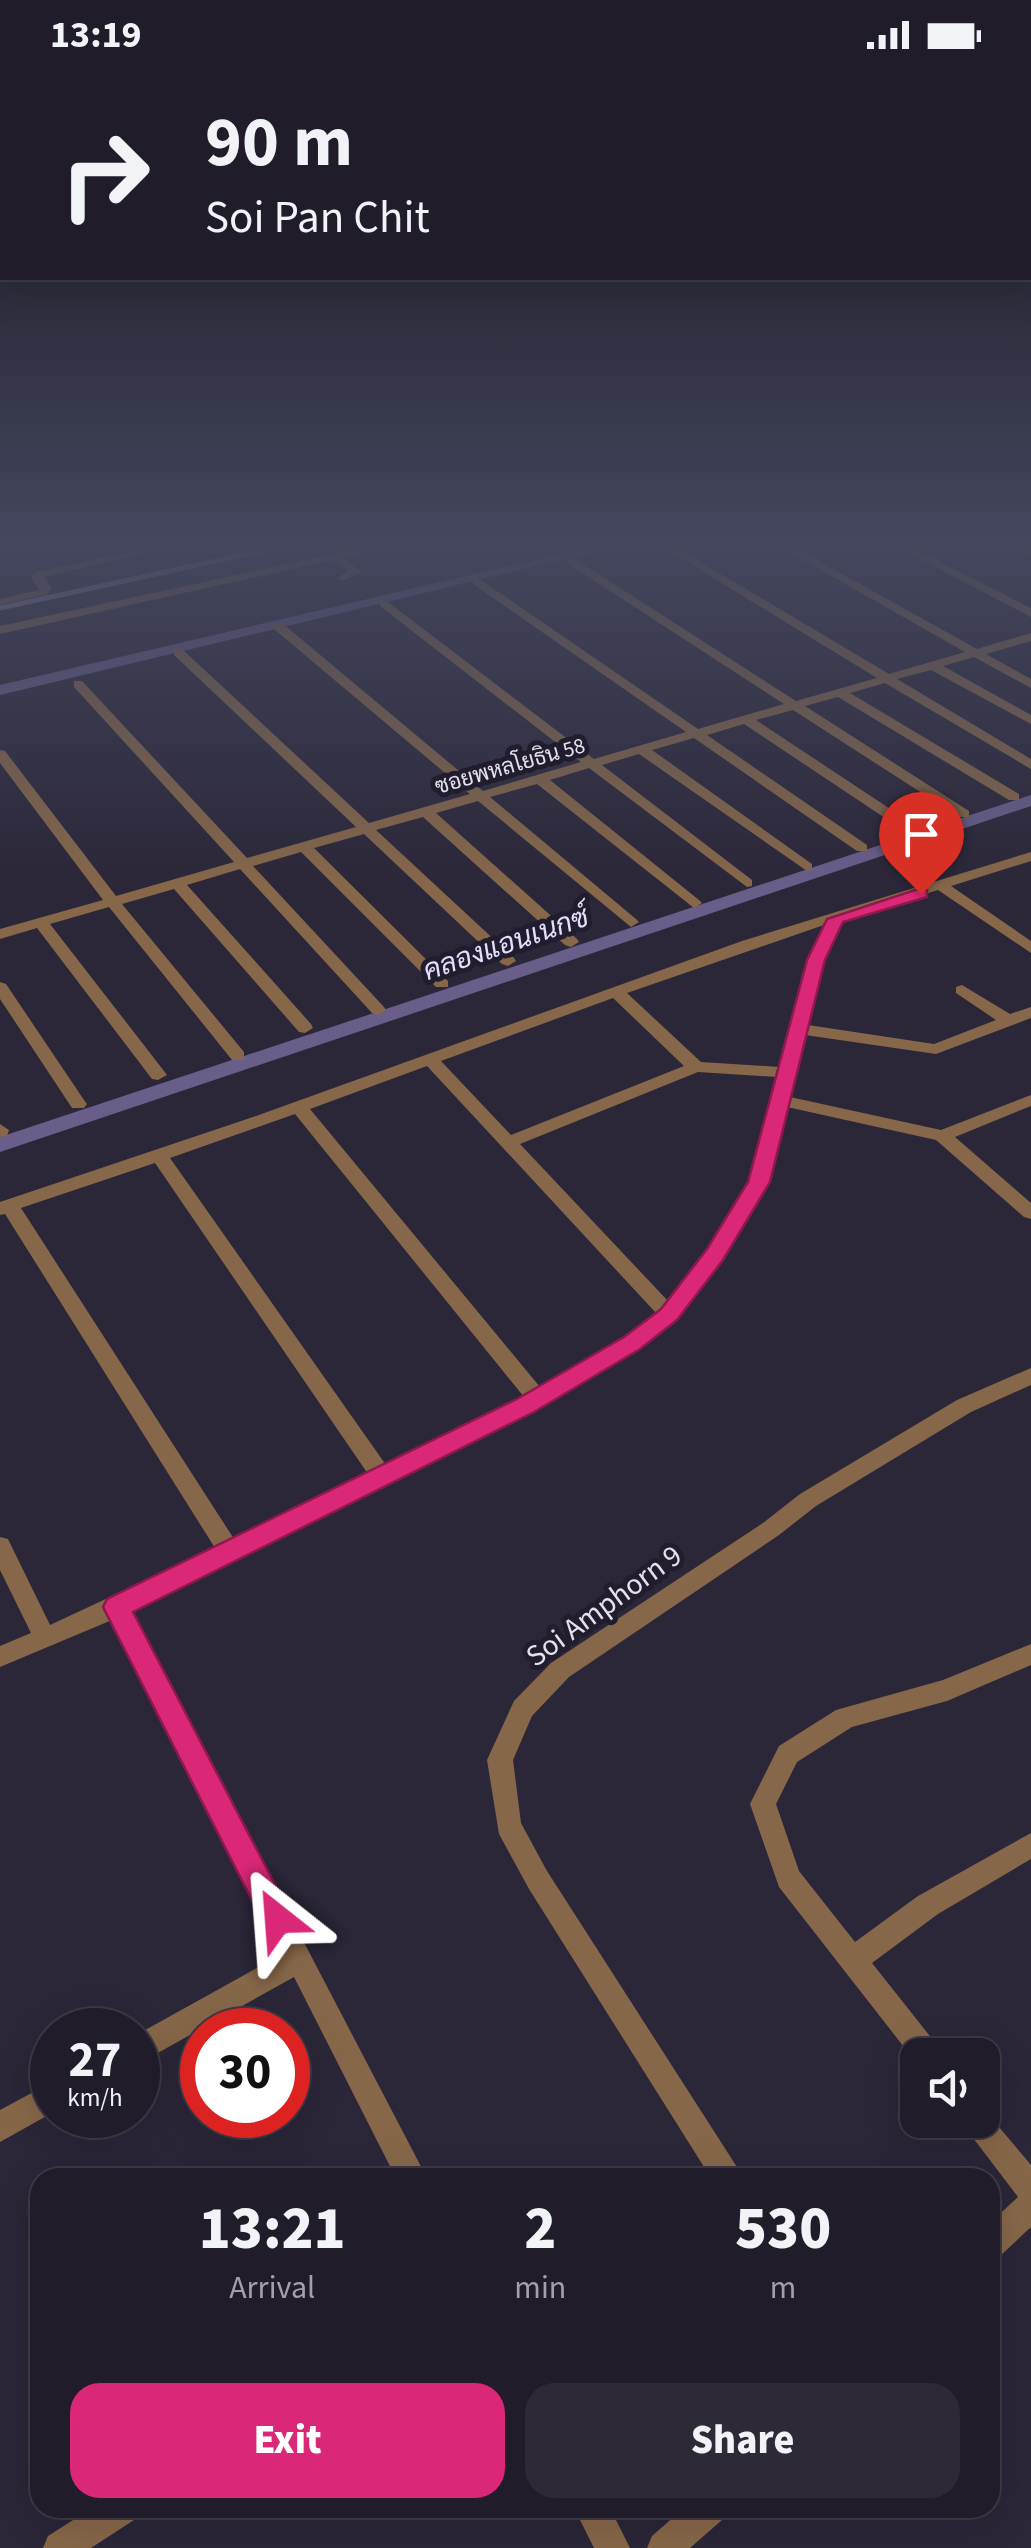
<!DOCTYPE html>
<html lang="en">
<head>
<meta charset="utf-8">
<style>
  :root { --surface:#201c2a; --page:#2d2936; --text:#f1f3f6; --muted:#a2a1a8; --line:#3d3a47; --accent:#db2777 }
  body { margin:0; font-family:"Source Sans 3",Sarabun,sans-serif; background:var(--page); color:var(--text); height:100vh; display:flex; flex-direction:column; font-size:38px; white-space:nowrap }
  * { box-sizing:border-box; margin:0 }
  p { font-size:32px; color:var(--muted) }
  .icon { flex:none; width:55px; height:55px; fill:none; stroke:currentColor; stroke-width:2; stroke-linecap:round; stroke-linejoin:round }
  .map { position:relative; flex:1; overflow:hidden }
  .side { position:absolute; left:30px; top:2098px; width:970px; height:350px; display:flex; flex-direction:column; background:var(--surface); border-radius:30px; box-shadow:0 10px 40px #0002,0 0 0 2px var(--line) }
  .side>* { flex:none }
  .hud { position:absolute; left:0px; top:0px; width:1032px; height:210px; box-shadow:0 10px 40px #0002,0 0 0 2px var(--line); background:#201c2a; color:var(--text); overflow:hidden }
  .buttons { position:absolute; left:900px; top:1968px; display:grid; gap:20px }
  .buttons a { display:grid; place-items:center; width:100px; height:100px; border-radius:20px; background:var(--surface); box-shadow:0 10px 40px #0002,0 0 0 2px var(--line); font-size:50px }
  .speed { position:absolute; left:30px; top:1938px; display:flex; gap:20px; font-size:50px; font-weight:700; text-align:center }
  .speed>* { display:grid; place-content:center; width:130px; height:130px; border-radius:50%; background:var(--surface); box-shadow:0 10px 40px #0002,0 0 0 2px var(--line); line-height:1 }
  .speed small { font-size:25px; font-weight:400 }
  .speed .limit { border:15px solid #d22; background:#fff; color:#111 }
  .pin { position:absolute; display:grid; place-items:center; width:85px; height:85px; color:#fff; margin:-102px -42px; border-radius:50% 50% 50% 0; rotate:-45deg; box-shadow:0 0 10px #0007 }
  .pin .icon { rotate:45deg }
  .me { position:absolute; width:110px; margin:-55px; rotate:332deg; stroke-linejoin:round; filter:drop-shadow(0 0 8px #0008) }
  .turn { display:flex; align-items:center; gap:35px; height:210px; padding:0 40px; font-size:45px }
  .turn .icon { width:130px; height:130px; stroke-width:2.5 }
  .turn b { display:block; font-size:70px; line-height:85px }
  .eta { display:flex; justify-content:space-evenly; align-items:center; height:170px; text-align:center }
  .eta b { font-size:60px; font-weight:800; line-height:70px }
  .button { display:flex; gap:20px; margin-top:auto; padding:20px 40px }
  .button a { flex:1; height:115px; border-radius:30px; background:var(--accent); color:#fff; font-size:40px; font-weight:800; line-height:115px; text-align:center }
  .button a+a { background:var(--page); color:var(--text) }
  .status { display:flex; justify-content:space-between; align-items:center; height:70px; padding:0 50px; background:var(--surface); direction:ltr }
  .status svg { height:28px; fill:currentColor }
  .map>svg:first-child { display:block }
  .lines { fill:none; stroke-linecap:round; stroke-linejoin:round }
  .stream { stroke:#8e85a8; stroke-width:5 }
  .canal { fill:#695d8a; fill-rule:evenodd }
  .minor { fill:#866749; fill-rule:evenodd }
  .route { fill:#db2777; stroke:#8e194d; stroke-width:2.5 }
  .labels { text-anchor:middle; dominant-baseline:central; stroke-width:10; stroke-linejoin:round; paint-order:stroke }
  .far-street-label { font-size:22px; fill:#e5e2ee; stroke:#211d2e }
  .water-label { font-size:28px; font-style:italic; fill:#e5defc; stroke:#211d2e }
  .near-street-label { font-size:30px; fill:#e5e2ee; stroke:#211d2e }
</style>
</head>
<body>
<div class="status"><b>13:19</b><svg viewBox="0 0 49 12"><path d="M0 12V9h3v3zM5 12V6h3v6zM10 12V3h3v9zM15 12V0h3v12zM26 1h20v11H26zM47 4h2v5h-2z"/></svg></div>
<div class="map">
<svg width="1031" height="2478" viewBox="0 0 1031 2478">
  <rect width="100%" height="100%" fill="#2b2638"/>
  <g class="lines">
    <!-- stream -->
    <path class="stream" d="M0,538L307,471"/>
    <!-- canal -->
    <path class="canal" d="M616,471H640L0,625V615Z
      M1031,725V736L0,1082V1067Z"/>
    <!-- minor -->
    <path class="minor" d="M23,471H36L37,473L32,476Z
      M179,471H198L44,507L52,518L48,524L0,535V529L39,520L31,507L36,502Z
      M393,471H412L344,488L362,502L343,511L337,508L348,501L333,490L0,564V556Z
      M653,471H665L889,604L965,582L770,471H783L977,579L1031,563V571L986,584L1031,609V618L974,587L943,596L1031,645V654L931,600L897,609L1031,689V699L885,613L850,623L1019,724V730H1009L838,627L805,636L969,741V747H959L793,640L756,650L919,758V764H909L744,654L707,665L867,775V781H857L694,668L652,680L812,794V800L807,801L639,684L602,695L752,810V816L747,817L589,698L550,710L699,830L702,833L694,838L537,714L490,727L636,849L639,852L631,857L478,731L436,743L577,869L579,872L571,877L565,875L423,747L376,760L514,888L516,891L508,896L502,894L364,764L314,778L448,911V917H436L301,782L253,796L384,937L386,940L378,945L372,943L240,799L187,815L311,954L313,958L305,963L299,962L174,819L122,834L244,982V990H232L109,837L50,854L164,1001L167,1005L158,1010L152,1009L37,858L0,869V859L103,830L0,693V680L5,681L116,826L234,792L74,617V611H82L247,788L356,757L174,585V579H182L369,753L470,724L274,559V553H282L483,721L581,692L380,536V532H388L594,689L686,662L473,514V510H481L698,659L784,634L567,493V489H575L796,631L877,608Z
      M886,471H899L1031,538V547Z
      M1003,471H1016L1031,478V485Z
      M1031,782V791L951,816L1031,871V883L938,820L842,850L824,890L808,955L934,974L996,950L956,923V917L962,915L1010,944L1031,937V948L936,984L805,965L790,1027L941,1060L1031,1025V1036L955,1067L1031,1133V1149L1024,1147L936,1070L787,1037L768,1112L722,1190L676,1249L639,1278L533,1342L131,1541L427,2108H396L294,1907L138,1994V1964L282,1884L112,1550L0,1597V1576L31,1563L0,1500V1467L8,1469L50,1555L215,1478L5,1144L0,1145V1132L256,1046L742,871ZM824,855L808,890L780,997L701,992L627,923ZM613,928L684,996L511,1065L441,991ZM427,996L656,1243L625,1268L540,1317L310,1039ZM698,1002L777,1007L750,1112L708,1180L668,1231L520,1074ZM295,1044L524,1327L386,1395L170,1088ZM155,1093L368,1404L234,1469L21,1138Z
      M0,912L6,914L84,1030L87,1034L84,1038H72L0,929Z
      M0,1054L9,1060L7,1066L0,1067Z
      M1031,1298V1315L971,1342L816,1436L779,1465L569,1607L532,1646L513,1690L521,1753L547,1801L744,2108H711L529,1819L499,1764L487,1690L514,1631L551,1593L763,1453L800,1424L957,1330Z
      M1031,1574V1595L947,1631L852,1657L797,1692L776,1734L799,1801L855,1872L918,1826L1031,1763V1789L938,1844L872,1893L937,1975L941,1985H918V1995L779,1817L750,1734L779,1676L836,1640L943,1610Z
      M52,2012V2043L0,2072V2040Z
      M982,2037L1031,2095V2157L1001,2185L990,2190V2153L1018,2127L967,2060L962,2050H982Z
      M92,2438H139L134,2450L91,2478H43L48,2466Z
      M574,2438H610L630,2478H594Z
      M684,2438H727L722,2450L690,2478H647L652,2466Z"/>
  </g>
  <!-- sky -->
  <linearGradient id="sky" x2="0" y2="1"><stop stop-color="#18151f"/><stop offset="0.58" stop-color="#44475e"/><stop offset="1" stop-color="#44475e" stop-opacity="0"/></linearGradient>
  <rect width="1031" height="818" fill="url(#sky)"/>
  <!-- route -->
  <path class="route" d="M921,818L927,820V827L843,852L825,890L770,1112L723,1190L677,1250L640,1279L534,1342L133,1542L293,1849L289,1860L278,1864L267,1860L103,1537L107,1529L517,1329L624,1267L661,1239L707,1179L748,1112L807,890L827,849Z"/>
  <g class="labels">
    <!-- far-street labels -->
    <g class="far-street-label">
      <text transform="translate(510 696) rotate(-16)">ซอยพหลโยธิน 58</text>
    </g>
    <!-- water labels -->
    <g class="water-label">
      <text transform="translate(506 874) rotate(-19)">คลองแอนเนกซ์</text>
    </g>
    <!-- near-street labels -->
    <g class="near-street-label">
      <text transform="translate(604 1536) rotate(-36)">Soi Amphorn 9</text>
    </g>
  </g>
</svg>
<div class="buttons">
<a><svg class="icon" aria-label="sound" viewBox="0 0 24 24"><path d="M4 9h4l5-4v14l-5-4H4zM17 9q2 3 0 6"/></svg></a>
</div>
<div class="speed"><div>27<small>km/h</small></div><div class="limit">30</div></div>
<div class="pin" style="left:921px;top:824px;background:#d93025"><svg class="icon" aria-label="arrive" viewBox="0 0 24 24"><path d="M6 21V4h12l-3 4 3 4H6"/></svg></div>
<svg class="me" style="left:278px;top:1849px" viewBox="-20 -20 40 40"><path d="M0-17L14 15 0 8-14 15z" fill="#db2777" stroke="#fff" stroke-width="4"/></svg>
<div class="hud">
<div class="turn"><svg class="icon" aria-label="right" viewBox="0 0 24 24"><path d="M7 20v-9h11M14 6l5 5-5 5"/></svg><div><b>90 m</b>Soi Pan Chit</div></div>
</div>
<section class="side">
<div class="eta">
<div><b>13:21</b><p>Arrival</p></div>
<div><b>2</b><p>min</p></div>
<div><b>530</b><p>m</p></div>
</div>
<div class="button"><a>Exit</a><a>Share</a></div>
</section>
</div>
</body>
</html>
